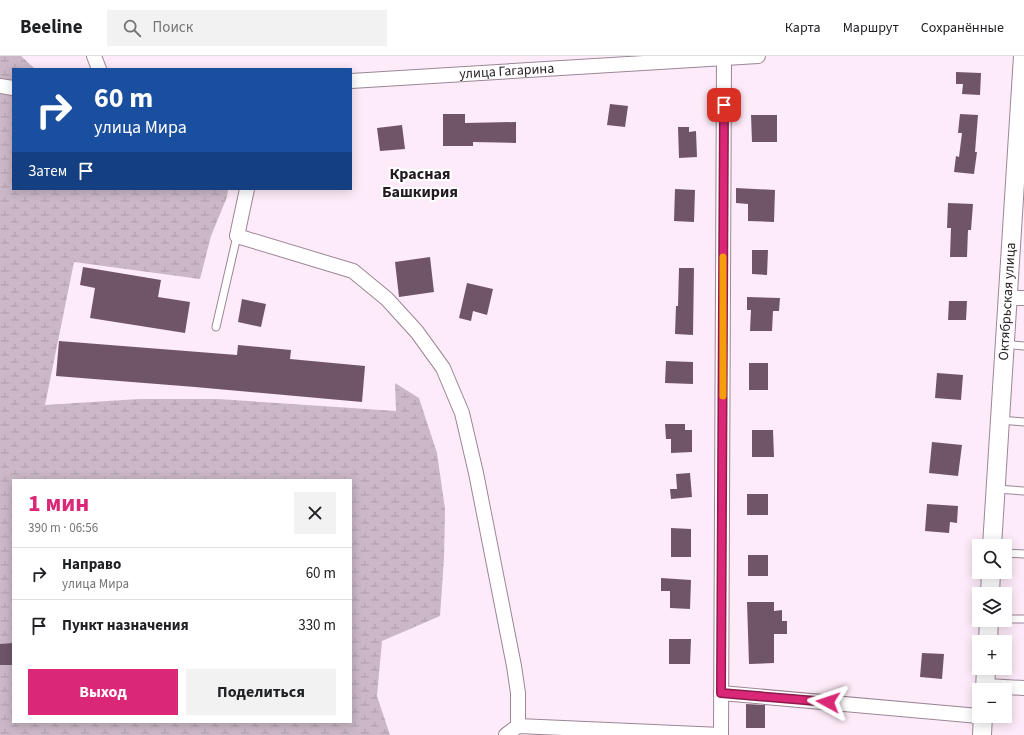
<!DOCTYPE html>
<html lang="ru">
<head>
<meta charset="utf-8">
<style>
  :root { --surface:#fff; --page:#f2f2f2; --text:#202124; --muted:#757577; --line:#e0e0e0; --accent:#db2777 }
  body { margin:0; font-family:"Source Sans 3",sans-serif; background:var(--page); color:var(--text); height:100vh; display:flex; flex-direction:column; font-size:15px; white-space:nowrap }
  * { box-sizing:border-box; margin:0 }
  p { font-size:13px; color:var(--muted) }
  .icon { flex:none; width:22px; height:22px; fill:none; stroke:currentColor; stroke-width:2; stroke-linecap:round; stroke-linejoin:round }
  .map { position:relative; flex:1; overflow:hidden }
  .drawer { position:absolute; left:12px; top:423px; width:340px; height:244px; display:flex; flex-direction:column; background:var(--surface); border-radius:0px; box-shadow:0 2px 10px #0003 }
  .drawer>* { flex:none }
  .guide { position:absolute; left:12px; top:12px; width:340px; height:122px; border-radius:0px; box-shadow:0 2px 10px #0003; background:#1a4fa0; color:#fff; overflow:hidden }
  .buttons { position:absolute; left:972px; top:483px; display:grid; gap:8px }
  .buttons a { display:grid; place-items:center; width:40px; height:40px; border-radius:0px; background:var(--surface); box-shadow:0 2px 10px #0003; font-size:20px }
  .pin { position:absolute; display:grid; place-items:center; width:34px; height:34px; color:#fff; margin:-17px; border-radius:8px; box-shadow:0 2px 6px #0006 }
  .me { position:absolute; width:44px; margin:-22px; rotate:275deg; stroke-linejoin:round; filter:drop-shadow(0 0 3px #0008) }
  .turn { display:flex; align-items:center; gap:14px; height:84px; padding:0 16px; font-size:18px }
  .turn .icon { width:52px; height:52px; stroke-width:2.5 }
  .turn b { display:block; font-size:28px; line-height:34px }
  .then { display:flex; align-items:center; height:38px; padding:0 16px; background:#0003; gap:8px; font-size:15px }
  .round { display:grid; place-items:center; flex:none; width:42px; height:42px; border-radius:0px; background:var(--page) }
  .summary { display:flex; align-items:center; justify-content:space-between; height:68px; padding:0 16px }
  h1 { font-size:24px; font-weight:700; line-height:30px; color:var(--accent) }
  .button { display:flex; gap:8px; margin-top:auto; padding:8px 16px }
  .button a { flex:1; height:46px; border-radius:0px; background:var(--accent); color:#fff; font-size:16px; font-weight:700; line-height:46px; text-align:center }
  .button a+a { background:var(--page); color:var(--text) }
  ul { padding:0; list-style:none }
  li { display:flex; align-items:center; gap:12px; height:52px; padding:0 16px; border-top:1px solid var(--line) }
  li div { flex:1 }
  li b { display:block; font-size:15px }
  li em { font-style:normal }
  header { display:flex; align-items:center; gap:24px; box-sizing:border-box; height:56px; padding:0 20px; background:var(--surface); border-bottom:1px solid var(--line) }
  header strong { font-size:19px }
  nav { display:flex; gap:22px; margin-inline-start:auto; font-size:14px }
  .search { width:280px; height:36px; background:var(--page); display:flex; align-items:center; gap:10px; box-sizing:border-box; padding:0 14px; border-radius:0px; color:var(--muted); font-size:15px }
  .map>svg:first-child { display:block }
  .wetland { fill:url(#wetland-marsh); fill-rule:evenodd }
  .building { fill:#705569 }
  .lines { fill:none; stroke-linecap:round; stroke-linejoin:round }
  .service-casing { stroke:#9c8696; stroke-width:9 }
  .minor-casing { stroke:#9c8696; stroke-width:16 }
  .tertiary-casing { stroke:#9c8696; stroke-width:20 }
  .service { stroke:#fff; stroke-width:7 }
  .minor { stroke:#fff; stroke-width:14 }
  .tertiary { stroke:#fff; stroke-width:18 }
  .route-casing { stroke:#8e194d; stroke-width:10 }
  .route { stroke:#db2777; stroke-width:7 }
  .slow { stroke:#f59e0b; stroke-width:7 }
  .labels { text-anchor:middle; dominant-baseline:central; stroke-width:4; stroke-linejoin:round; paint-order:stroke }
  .street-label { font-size:14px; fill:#231b21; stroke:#fff }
  .quarter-label { font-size:16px; font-weight:bold; fill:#231b21; stroke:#fff }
</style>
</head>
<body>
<header>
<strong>Beeline</strong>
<div class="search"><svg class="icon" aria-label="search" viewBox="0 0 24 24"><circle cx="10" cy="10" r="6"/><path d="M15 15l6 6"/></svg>Поиск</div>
<nav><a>Карта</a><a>Маршрут</a><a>Сохранённые</a></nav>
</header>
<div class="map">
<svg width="1024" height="679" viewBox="0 0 1024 679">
  <defs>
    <pattern id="wetland-marsh" width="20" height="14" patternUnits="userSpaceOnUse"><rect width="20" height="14" fill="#cbb7c6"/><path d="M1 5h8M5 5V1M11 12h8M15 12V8" fill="none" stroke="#ae9daa"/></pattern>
  </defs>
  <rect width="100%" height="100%" fill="#feebf9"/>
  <!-- wetland -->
  <path class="wetland" d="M0,0H21L35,13H13V133H228L227,141L211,180L200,223L74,206L45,349L139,343H218L396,355L395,327L419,342L437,397L445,453L444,502L440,560L382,585L377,640L390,679H0ZM13,424H351V666H13Z"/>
  <!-- building -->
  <path class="building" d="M956,16L981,17L980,39L962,38L963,28H956Z
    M610,48L628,50L625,71L607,69Z
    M443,58H465V67L516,66V87L473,86V90H443Z
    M960,58L978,59L975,96H977L974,118L954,116L956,100L959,101L962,77H958Z
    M751,59H777V86H752Z
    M402,69L405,93L380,95L377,72Z
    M678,71H689V76L696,75L697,101L679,102Z
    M736,132L775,134L774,166L748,165V148L736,147Z
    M675,133L695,134L694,166L674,165Z
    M948,147L973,148L971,174H968L967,201H950L951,172H947Z
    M752,194H768L767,219L752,218Z
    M430,201L434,236L399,241L395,206Z
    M83,211L161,224L158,241L190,246L185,277L90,262L95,232L80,229Z
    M679,212H694L693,279L675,278L676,250H678Z
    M467,227L493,233L487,259L473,255L471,265L459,262Z
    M747,241L780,242L779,255H773L772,275H750L751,254H747Z
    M242,243L266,248L261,271L238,266Z
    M949,245H967L966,264H948Z
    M59,285L237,299L238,289L291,294L290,303L365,310L362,346L195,331L56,320Z
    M666,305L693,306V328L665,327Z
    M749,307H768V334H749Z
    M937,317L963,319L961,344L935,342Z
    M665,368H685V374H692V396L671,397V383H666Z
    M752,374H773L774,401H752Z
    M932,386L962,389L958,420L929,417Z
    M690,417L692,441L671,443L670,433H677L676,418Z
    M747,438H768V459H747Z
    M927,448L958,450L957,467L950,466L949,477L925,475Z
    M671,472L691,473V501H671Z
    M748,499H768V520H748Z
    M661,522L691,524L690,553L670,552V535H661Z
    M747,546H774V555L782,554V565H787V578H774V607L749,608Z
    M669,583H691L690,608H669Z
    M13,587V609H0V588Z
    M922,597L944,598L942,623L920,621Z
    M746,648L765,649V672H746Z"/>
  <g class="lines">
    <!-- service casing -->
    <g class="service-casing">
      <path id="service" d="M216,271L237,180
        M1004,288L1024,290
        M1000,364L1024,366
        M996,433L1024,435
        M1005,497L1024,498
        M1005,563H1024"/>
    </g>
    <!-- minor casing -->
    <g class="minor-casing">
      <g id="minor">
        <path d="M94,0L99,13"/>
        <path id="s1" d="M351,25L758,0"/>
        <path d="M0,30L13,32"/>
        <path d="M247,133L237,180L353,215L387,243L417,276L443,312L462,357L476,417L514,610L518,637V670"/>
        <path d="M1008,242H1024"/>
        <path d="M986,630L1024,632"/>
        <path d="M721,637L979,660"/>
        <path d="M506,679L518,670L721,679"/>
        <path d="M721,679L724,2"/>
      </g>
    </g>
    <!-- tertiary casing -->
    <g class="tertiary-casing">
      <g id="tertiary">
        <path id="s2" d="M992,490L1023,0"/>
        <path d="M990,538L991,516"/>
        <path d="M988,586L989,564"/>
        <path d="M985,634L986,612"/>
        <path d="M982,679L983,660"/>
      </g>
    </g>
    <!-- service -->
    <use href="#service" class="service"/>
    <!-- minor -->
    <use href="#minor" class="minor"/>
    <!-- tertiary -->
    <use href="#tertiary" class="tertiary"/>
  </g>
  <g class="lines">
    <!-- route casing -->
    <g class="route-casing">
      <path id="route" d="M724,49L721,637L828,646"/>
    </g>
    <!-- route -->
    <use href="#route" class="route"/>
    <!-- slow -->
    <path class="slow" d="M723,340V201"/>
  </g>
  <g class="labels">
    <!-- street labels -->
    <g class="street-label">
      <text stroke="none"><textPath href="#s1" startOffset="156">улица Гагарина</textPath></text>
      <text stroke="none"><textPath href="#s2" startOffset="245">Октябрьская улица</textPath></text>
    </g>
    <!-- quarter labels -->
    <g class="quarter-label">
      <text x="420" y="118">Красная<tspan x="420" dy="18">Башкирия</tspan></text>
    </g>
  </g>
</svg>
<div class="buttons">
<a><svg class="icon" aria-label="search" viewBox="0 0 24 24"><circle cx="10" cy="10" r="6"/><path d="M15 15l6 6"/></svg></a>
<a><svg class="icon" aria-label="layers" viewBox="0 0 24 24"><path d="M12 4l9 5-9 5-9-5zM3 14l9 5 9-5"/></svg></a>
<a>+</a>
<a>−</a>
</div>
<div class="pin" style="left:724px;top:49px;background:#d93025"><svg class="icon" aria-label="arrive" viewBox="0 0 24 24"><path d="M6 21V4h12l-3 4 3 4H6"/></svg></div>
<svg class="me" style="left:828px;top:646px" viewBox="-20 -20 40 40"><path d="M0-17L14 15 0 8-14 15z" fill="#db2777" stroke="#fff" stroke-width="4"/></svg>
<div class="guide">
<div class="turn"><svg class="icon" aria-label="right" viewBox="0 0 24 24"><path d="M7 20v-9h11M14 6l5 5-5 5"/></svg><div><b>60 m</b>улица Мира</div></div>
<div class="then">Затем<svg class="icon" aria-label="arrive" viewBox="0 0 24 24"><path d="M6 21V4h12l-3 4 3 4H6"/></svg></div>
</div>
<section class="drawer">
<div class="summary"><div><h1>1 мин</h1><p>390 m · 06:56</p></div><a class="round"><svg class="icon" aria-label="close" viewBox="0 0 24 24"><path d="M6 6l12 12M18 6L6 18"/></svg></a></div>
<ul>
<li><svg class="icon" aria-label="right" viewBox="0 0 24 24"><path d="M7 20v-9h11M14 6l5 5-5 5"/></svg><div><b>Направо</b><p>улица Мира</p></div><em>60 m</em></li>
<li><svg class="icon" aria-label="arrive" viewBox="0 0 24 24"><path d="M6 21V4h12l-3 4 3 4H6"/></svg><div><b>Пункт назначения</b></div><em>330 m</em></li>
</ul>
<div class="button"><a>Выход</a><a>Поделиться</a></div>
</section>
</div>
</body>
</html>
